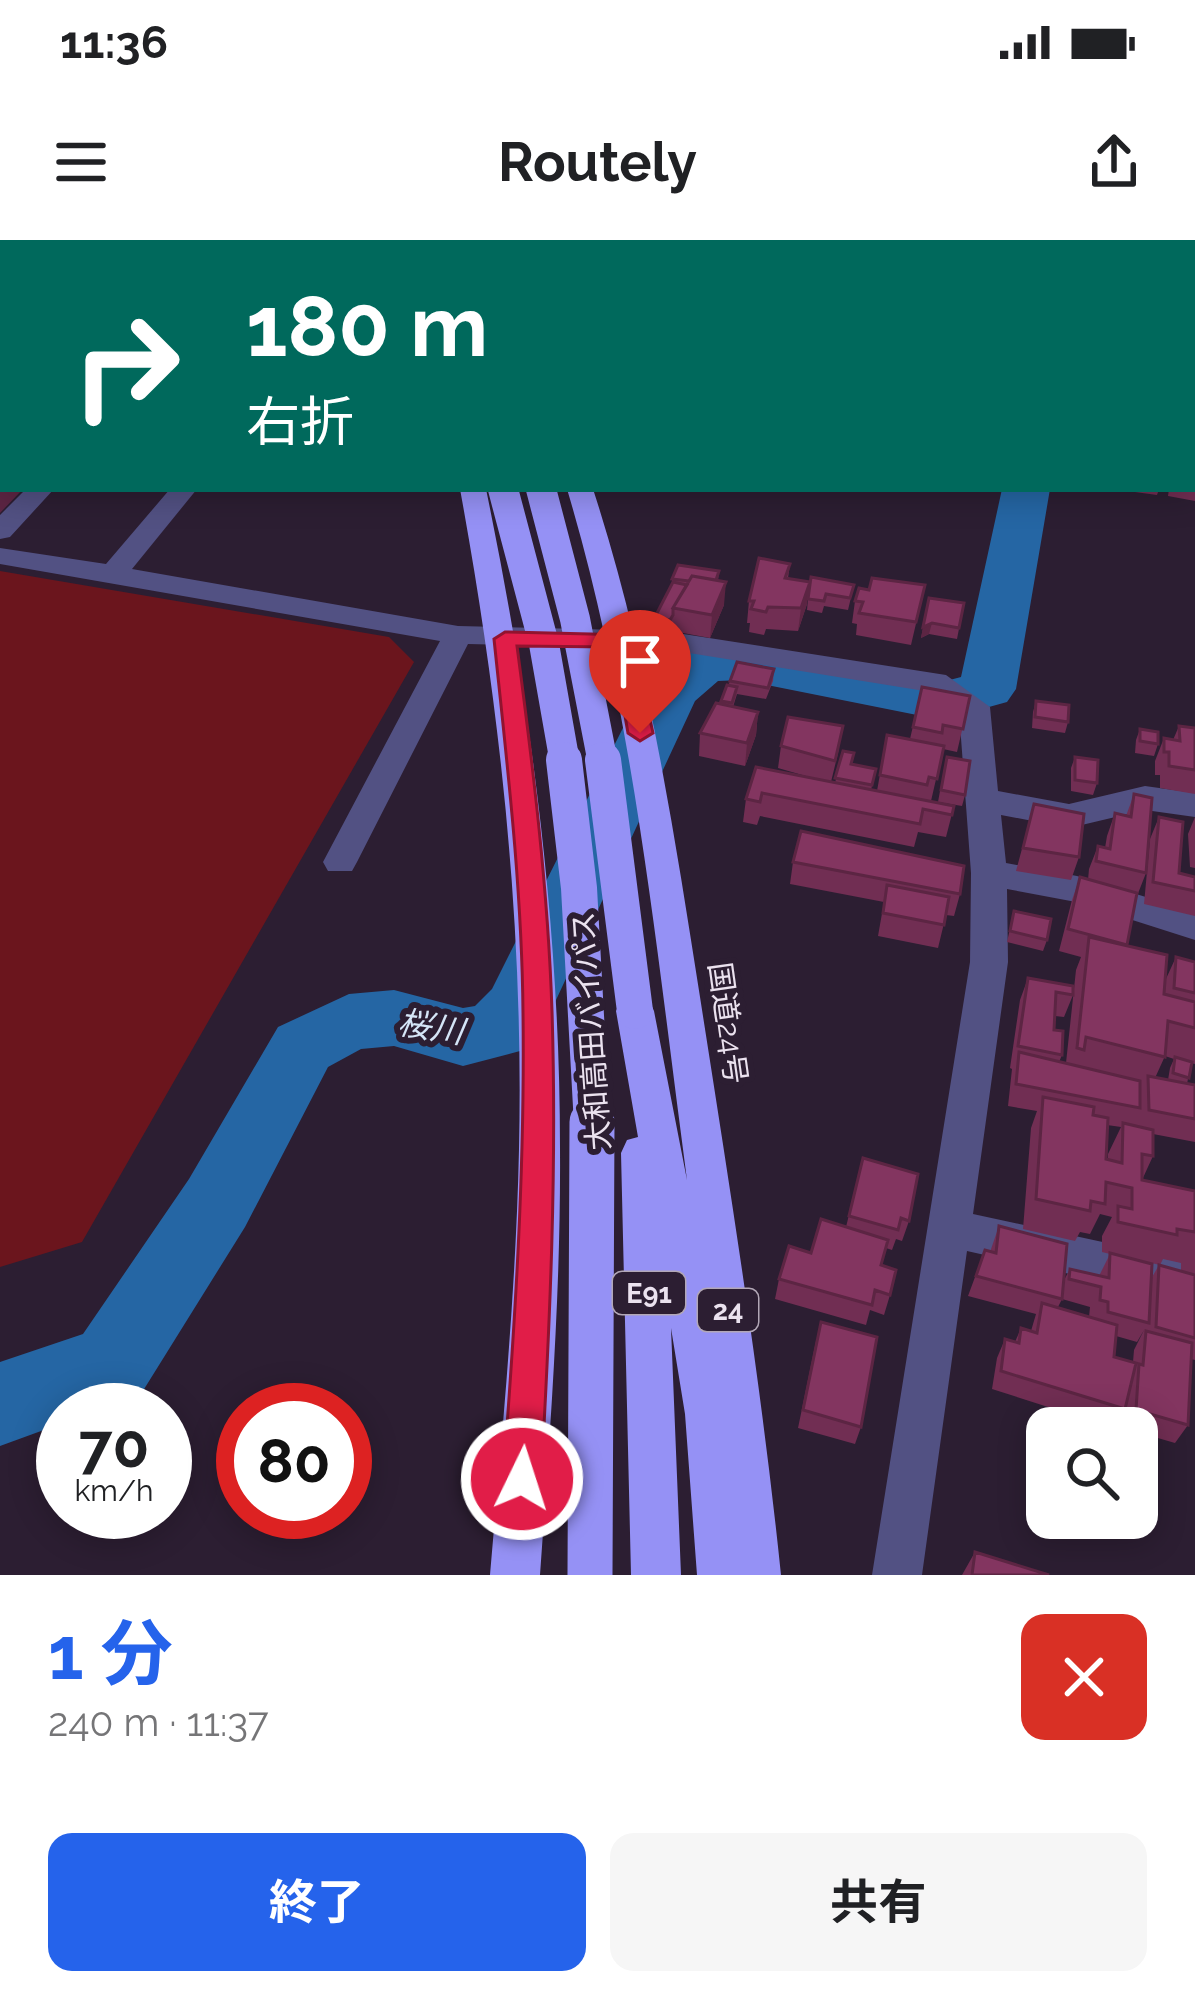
<!DOCTYPE html>
<html lang="ja">
<head>
<meta charset="utf-8">
<style>
  :root { --surface:#fff; --page:#f6f6f6; --text:#202124; --muted:#757577; --accent:#2563eb }
  body { margin:0; font-family:Raleway,"Noto Sans JP",sans-serif; background:var(--page); color:var(--text); height:100vh; display:flex; flex-direction:column; font-size:45px; white-space:nowrap }
  * { box-sizing:border-box; margin:0 }
  p { font-size:39px; color:var(--muted) }
  .icon { flex:none; width:66px; height:66px; fill:none; stroke:currentColor; stroke-width:2; stroke-linecap:round; stroke-linejoin:round }
  .map { position:relative; height:1335px; overflow:hidden }
  .drawer { display:flex; flex-direction:column; background:var(--surface); flex:1 }
  .drawer>* { flex:none }
  .banner { position:absolute; left:0px; top:0px; width:1197px; height:252px; box-shadow:0 6px 30px #0003; background:#00695c; color:#fff; overflow:hidden }
  .buttons { position:absolute; left:1026px; top:1167px; display:grid; gap:24px }
  .buttons a { display:grid; place-items:center; width:132px; height:132px; border-radius:24px; background:var(--surface); box-shadow:0 6px 30px #0003; font-size:60px }
  .speed { position:absolute; left:36px; top:1143px; display:flex; gap:24px; font-size:60px; font-weight:700; text-align:center }
  .speed>* { display:grid; place-content:center; width:156px; height:156px; border-radius:50%; background:var(--surface); box-shadow:0 6px 30px #0003; line-height:1 }
  .speed small { font-size:30px; font-weight:400 }
  .speed .limit { border:18px solid #d22; background:#fff; color:#111 }
  .pin { position:absolute; display:grid; place-items:center; width:102px; height:102px; color:#fff; margin:-123px -51px; border-radius:50% 50% 50% 0; rotate:-45deg; box-shadow:0 0 12px #0007 }
  .pin .icon { rotate:45deg }
  .me { position:absolute; width:132px; margin:-66px; rotate:4deg; stroke-linejoin:round; filter:drop-shadow(0 0 9px #0008) }
  .turn { display:flex; align-items:center; gap:42px; height:252px; padding:0 48px; font-size:54px }
  .turn .icon { width:156px; height:156px; stroke-width:2.5 }
  .turn b { display:block; font-size:84px; line-height:102px }
  .round { display:grid; place-items:center; flex:none; width:126px; height:126px; border-radius:24px; background:var(--page) }
  .head { display:flex; align-items:center; justify-content:space-between; height:204px; padding:0 48px }
  h1 { font-size:72px; font-weight:700; line-height:90px; color:var(--accent) }
  .cta { display:flex; gap:24px; margin-top:auto; padding:24px 48px }
  .cta a { flex:1; height:138px; border-radius:24px; background:var(--accent); color:#fff; font-size:48px; font-weight:700; line-height:138px; text-align:center }
  .cta a+a { background:var(--page); color:var(--text) }
  .status { display:flex; justify-content:space-between; align-items:center; height:84px; padding:0 60px; background:var(--surface); direction:ltr }
  .status svg { height:33px; fill:currentColor }
  header { display:flex; justify-content:space-between; align-items:center; height:156px; padding:0 48px; background:var(--surface); font-size:54px; font-weight:700 }
  .map>svg:first-child { display:block }
  .green { fill:#6b151d }
  .lines { fill:none; stroke-linecap:round; stroke-linejoin:round }
  .river { fill:#2566a4; fill-rule:evenodd }
  .minor { fill:#525183; fill-rule:evenodd }
  .highway { fill:#9591f5; fill-rule:evenodd }
  .highway-bridge-far2 { stroke:#9591f5; stroke-width:30 }
  .highway-bridge-far1 { stroke:#9591f5; stroke-width:36 }
  .highway-bridge { stroke:#9591f5; stroke-width:45 }
  .wall { fill:#712e53; fill-rule:evenodd }
  .shaded-wall { fill:#5c2543 }
  .building { fill:#833560; stroke:#5c2543; stroke-width:3 }
  .route { fill:#e11d48; stroke:#92132f; stroke-width:3 }
  .labels { text-anchor:middle; dominant-baseline:central; stroke-width:12; stroke-linejoin:round; paint-order:stroke }
  .shield { fill:#2c1e32; stroke:#b2a7b6; stroke-width:3 }
  .shield-label { font-size:27px; font-weight:bold; fill:#ebe2ef }
  .street-label { font-size:30px; fill:#ebe2ef; stroke:#2c1e32 }
  .water-label { font-size:33px; font-style:italic; fill:#d5e5f7; stroke:#2c1e32 }
</style>
</head>
<body>
<div class="status"><b>11:36</b><svg viewBox="0 0 49 12"><path d="M0 12V9h3v3zM5 12V6h3v6zM10 12V3h3v9zM15 12V0h3v12zM26 1h20v11H26zM47 4h2v5h-2z"/></svg></div>
<header><svg class="icon" aria-label="menu" viewBox="0 0 24 24"><path d="M4 6h16M4 12h16M4 18h16"/></svg>Routely<svg class="icon" aria-label="share" viewBox="0 0 24 24"><path d="M12 15V3M7 8l5-5 5 5M5 13v7h14v-7"/></svg></header>
<div class="map">
<svg width="1195" height="1335" viewBox="0 0 1195 1335">
  <rect width="100%" height="100%" fill="#2c1e32"/>
  <!-- green -->
  <path class="green" d="M0,331L389,397L414,422L82,1002L0,1027Z"/>
  <g class="lines">
    <!-- river -->
    <path class="river" d="M1194,187H1195V215H1194Z
      M1002,249H1050L1016,449L1007,462L942,480L742,440L718,441L695,461L543,788L520,811L463,826L394,806L361,809L328,827L245,987L141,1154L99,1170H63V1183L0,1206V1122L83,1094L189,939L278,787L349,754L394,750L463,768L475,766L492,749L639,456C664,417 696,405 742,404L942,442L961,437Z"/>
    <!-- minor -->
    <path class="minor" d="M0,132L3,133V147H0Z
      M26,249H54L10,297L0,299V275Z
      M170,249H197L132,329L458,386L664,391L946,435L990,467L998,551L1069,564L1145,546L1195,553V577L1145,570L1069,588L1001,575L1006,623L1077,636L1195,672V700L1076,662L1007,649L1008,722L973,974L1195,1022V1062L967,1011L922,1335H872L970,722L971,633L959,471L937,453L664,409L468,404L357,622L352,631H328L323,622L440,401L0,324V308L106,324Z"/>
    <!-- highway -->
    <path class="highway" d="M401,0H423L424,3H402Z
      M428,0H450L451,3H429Z
      M457,0H479L480,3H458Z
      M488,0H510L511,3H489Z
      M460,249H486C531,466 560,686 560,908C561,1051 550,1193 540,1335H490C502,1193 516,1052 519,909C524,687 500,467 460,249Z
      M567,249H593C647,415 673,585 700,757C730,949 761,1141 781,1335H697L685,1174L671,1088L681,1335H631L621,913L627,900L638,897L616,771L621,760L635,756L649,760L654,771L687,940C656,708 634,473 567,249Z"/>
    <!-- highway-bridge-far2 -->
    <path class="highway-bridge-far2" d="M503,249L544,404L565,523
      M541,249L575,379L603,523"/>
    <!-- highway-bridge-far1 -->
    <path class="highway-bridge-far1" d="M564,520L579,648L592,885
      M603,520L635,771"/>
    <!-- highway-bridge -->
    <path class="highway-bridge" d="M590,1335L592,882"/>
  </g>
  <!-- wall -->
  <path class="wall" d="M1195,229V261L1168,256L1169,249H1194Z
    M1135,249H1159L1157,255L1135,252Z
    M790,324L788,338L807,364L798,391L766,389L764,395L749,392L750,383H747L749,361Z
    M719,331L718,341L724,365L710,398L672,391V387L669,391L655,388V377L672,343V339Z
    M854,345L848,370L824,366L822,373L807,370L808,359Z
    M925,345L911,405L856,395L857,384L852,383L855,361L869,350Z
    M929,358L964,363L957,399L929,394L921,398Z
    M774,429L773,441L766,459L737,454L733,467L758,472L756,495L745,526L699,516L700,493L721,464L730,441Z
    M922,447L970,456L957,512L943,509L931,561L954,566L946,597L918,592L914,607L760,576L757,585L743,582L746,559L756,527L816,539L778,528L781,506L839,509L831,542L835,543L843,511L852,525L876,529L871,550L877,551L887,495L910,499Z
    M1036,461L1068,482L1065,493L1032,488L1033,472Z
    M1179,486L1195,488V554L1160,548V535H1155V521L1164,498L1173,500Z
    M1140,489L1158,504L1154,516L1135,513L1136,500Z
    M1075,517L1097,543L1093,555L1071,551V528Z
    M944,529L965,555L962,566L938,562Z
    M1134,554L1146,633L1137,656L1126,706L1165,741L1176,717L1195,722V824L1191,823L1187,844L1195,845V902L1153,894V916L1142,940L1195,951V1034L1181,1031V1023L1163,1019L1160,1025L1121,1016L1151,1039L1159,1025L1195,1035V1120L1191,1119L1188,1185L1175,1203L1137,1192V1188H1123L1125,1169L1114,1186L1119,1188H1047V1249L1038,1247L1043,1188L1053,1170L1095,1182L992,1149L997,1118L1005,1099L1015,1102L1021,1088L1031,1091L1036,1074L968,1056L985,1010L990,1012L999,986L1063,1042L1070,1029L1099,1036L1110,1014L1102,1012V996L1112,977L1100,974L1090,994L1080,992L1075,1001L1023,989L1031,888L1037,871L1008,866L1012,829L1010,828L1020,760L1028,738L1073,755L1064,777L1055,776L1054,790L1062,815L1059,822L1066,823L1076,730L1081,717L1059,711L1072,660L1080,637L1088,640L1089,629L1098,606L1105,608L1107,596L1115,573L1126,576ZM1165,816L1174,819L1170,828L1168,840L1155,838ZM1107,885L1121,887L1108,914V920L1106,919ZM1062,1059L1090,1067L1089,1077L1058,1067ZM1144,1090L1134,1110L1133,1122L1114,1117L1116,1096L1137,1102Z
    M1034,564L1079,617L1071,640L1016,631Z
    M1159,577L1179,633L1195,637V676L1144,664L1150,599Z
    M1195,577V628L1190,627L1188,594Z
    M793,622L960,654L954,676L946,675L938,708L878,696L884,662L790,644Z
    M1014,671L1047,700L1043,711L1007,702Z
    M863,918L909,981L902,1001L896,999L892,1010L886,1008L881,1025L890,1055L884,1075L870,1070L866,1085L775,1059L779,1039L846,987Z
    M816,1101L861,1187L855,1204L798,1188Z
    M975,1312L1049,1335H962Z"/>
  <!-- shaded-wall -->
  <path class="shaded-wall" d="M3,227V249H23L0,273V229Z
    M726,342L724,365L710,398L712,375Z
    M810,342L807,364L798,391L801,368Z
    M932,383L929,394L921,398L923,387Z
    M758,472L756,495L745,526L747,503Z"/>
  <!-- building -->
  <path class="building" d="M573,0H657L655,3H571Z
    M0,209H3V227L0,229Z
    M759,318L790,324L785,338L810,342L801,368L768,367L766,372L751,369L754,361H749Z
    M678,325L719,331L716,340L692,336L689,341L672,339Z
    M692,336L726,342L712,375L673,368Z
    M811,337L854,345L850,358L826,354L824,361L808,359Z
    M872,338L925,345L916,382L859,373L863,362L855,361L859,348L869,350Z
    M673,342L687,345L673,368V375L670,380L655,377Z
    M929,358L964,363L959,388L932,383L923,387Z
    M737,422L774,429L768,448L730,441Z
    M727,445L737,447L732,463L721,461Z
    M922,447L970,456L963,489L943,485L942,493L913,487Z
    M1036,461L1069,465L1068,482L1035,477Z
    M716,463L758,472L747,503L700,493Z
    M788,477L843,486L835,521L781,506Z
    M1179,486L1195,488V530L1169,526V512H1164V498L1180,501Z
    M1140,489L1158,492V504L1140,501Z
    M887,495L944,506L937,539L929,537L927,545L880,535Z
    M843,511L854,513L851,524L876,529L872,545L835,538Z
    M947,517L970,521L965,555L941,550Z
    M1075,517L1098,520L1097,543L1075,540Z
    M756,527L954,566L952,575L923,569L920,584L762,553L760,562L746,559Z
    M1134,554L1152,558L1146,633L1096,621L1098,606L1110,609L1115,573L1131,577Z
    M1034,564L1084,574L1079,617L1023,608Z
    M1159,577L1183,582L1179,633L1195,637V651L1153,642Z
    M801,591L964,626L960,654L793,622Z
    M1080,637L1137,653L1127,705L1068,689Z
    M887,645L949,657L944,685L883,673Z
    M1014,671L1051,679L1047,700L1010,691Z
    M1089,697L1167,715L1164,754L1195,762V788L1168,781L1165,817L1086,797L1084,810L1077,808Z
    M1176,717L1195,722V753L1174,748Z
    M1028,738L1073,746V755L1056,752L1054,790L1063,791L1062,815L1018,806Z
    M1019,812L1140,841V868L1016,844Z
    M1175,817L1192,822L1189,838L1173,833Z
    M1148,836L1195,845V879L1149,870Z
    M1043,857L1094,867L1093,875L1108,878L1106,919L1122,923L1123,883L1153,890V916L1142,914V940L1195,951V992L1177,989V995L1118,982V966L1132,969V948L1106,942L1105,964L1091,961L1090,971L1036,959Z
    M863,918L918,934L909,981L901,978L898,990L849,976Z
    M821,979L888,1000L881,1025L896,1030L890,1055L875,1050L872,1065L779,1039L789,1006L811,1013Z
    M999,986L1067,1004L1062,1059L976,1036L985,1010L996,1013Z
    M1110,1013L1152,1024L1149,1083L1108,1072V1062L1100,1060L1101,1047L1069,1039L1070,1029L1109,1038Z
    M1159,1025L1195,1035V1098L1156,1087Z
    M1042,1063L1117,1085L1114,1117L1136,1123L1125,1169L1001,1131L1005,1099L1019,1103L1021,1088L1037,1093Z
    M821,1082L877,1097L861,1187L803,1170Z
    M1146,1091L1192,1103L1188,1185L1136,1170L1139,1124L1143,1125Z
    M1053,1170L1119,1188H1052Z
    M1137,1193L1145,1195L1143,1252L1137,1251Z
    M975,1312L1049,1335H972Z"/>
  <!-- route -->
  <path class="route" d="M505,392L631,395L653,493L640,501L628,493L613,407L517,406C533,527 548,649 552,771C557,928 550,1083 541,1239L535,1252L522,1258L509,1252L503,1239C515,1084 525,929 523,773C522,648 507,523 494,399Z"/>
  <g class="labels">
    <!-- shield labels -->
    <g class="shield">
      <rect x="613" y="1032" width="72" height="42" rx="9"/>
      <rect x="698" y="1049" width="60" height="42" rx="9"/>
    </g>
    <g class="shield-label">
      <text x="649" y="1053">E91</text>
      <text x="728" y="1070">24</text>
    </g>
    <!-- street labels -->
    <g class="street-label">
      <text transform="translate(728 783) rotate(82)">国道24号</text>
      <text transform="translate(591 791) rotate(-94)">大和高田バイパス</text>
    </g>
    <!-- water labels -->
    <g class="water-label">
      <text transform="translate(431 787) rotate(9)">桜川</text>
    </g>
  </g>
</svg>
<div class="buttons">
<a><svg class="icon" aria-label="search" viewBox="0 0 24 24"><circle cx="10" cy="10" r="6"/><path d="M15 15l6 6"/></svg></a>
</div>
<div class="speed"><div>70<small>km/h</small></div><div class="limit">80</div></div>
<div class="pin" style="left:640px;top:493px;background:#d93025"><svg class="icon" aria-label="arrive" viewBox="0 0 24 24"><path d="M6 21V4h12l-3 4 3 4H6"/></svg></div>
<svg class="me" style="left:522px;top:1239px" viewBox="-20 -20 40 40"><circle r="17" fill="#e11d48" stroke="#fff" stroke-width="3"/><path d="M0-11L8 9 0 5-8 9z" fill="#fff"/></svg>
<div class="banner">
<div class="turn"><svg class="icon" aria-label="right" viewBox="0 0 24 24"><path d="M7 20v-9h11M14 6l5 5-5 5"/></svg><div><b>180 m</b>右折</div></div>
</div>
</div>
<section class="drawer">
<div class="head"><div><h1>1 分</h1><p>240 m · 11:37</p></div><a class="round" style="background:#d93025;color:#fff"><svg class="icon" aria-label="close" viewBox="0 0 24 24"><path d="M6 6l12 12M18 6L6 18"/></svg></a></div>
<div class="cta"><a>終了</a><a>共有</a></div>
</section>
</body>
</html>
